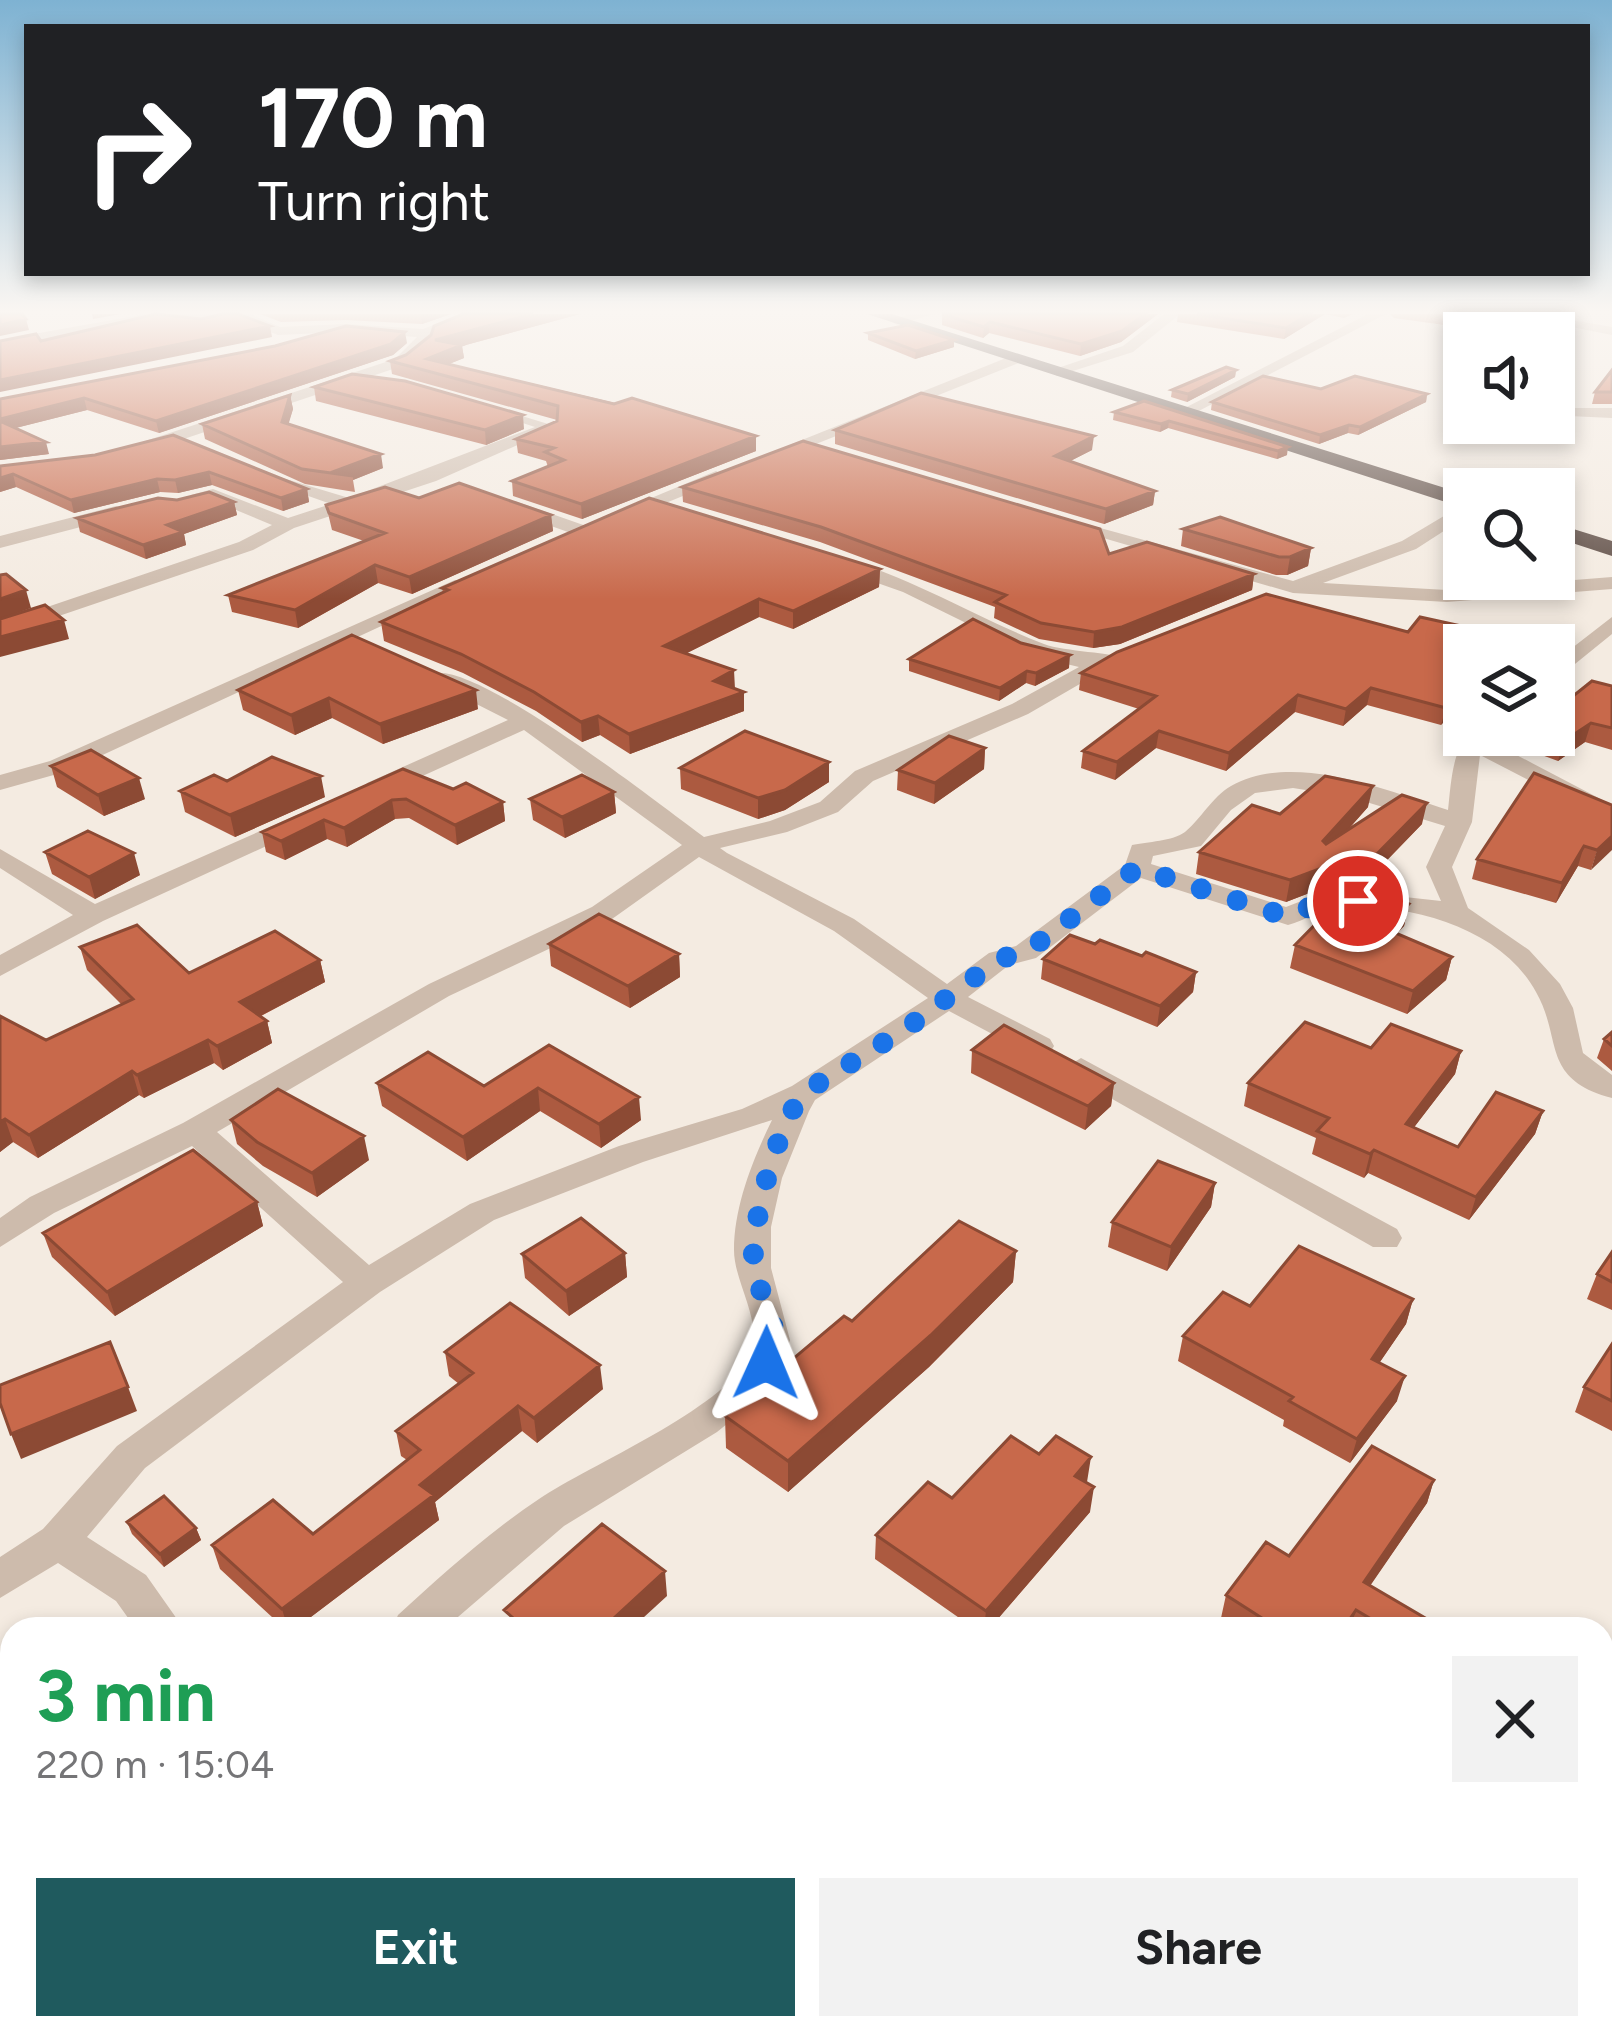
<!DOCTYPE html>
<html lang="en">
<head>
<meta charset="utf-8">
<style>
  :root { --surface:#fff; --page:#f2f2f2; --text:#202124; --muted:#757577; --accent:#1f5a5e }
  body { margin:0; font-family:Figtree,sans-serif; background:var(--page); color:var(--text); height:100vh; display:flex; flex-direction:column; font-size:45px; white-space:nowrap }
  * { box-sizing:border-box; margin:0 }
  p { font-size:39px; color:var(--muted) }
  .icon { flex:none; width:66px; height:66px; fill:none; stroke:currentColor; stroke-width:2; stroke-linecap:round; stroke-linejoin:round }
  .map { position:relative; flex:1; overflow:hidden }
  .side { position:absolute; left:0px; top:1617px; width:1614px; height:423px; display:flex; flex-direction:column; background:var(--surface); border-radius:36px 36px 0 0; box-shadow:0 6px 18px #0003 }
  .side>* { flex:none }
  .banner { position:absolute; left:24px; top:24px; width:1566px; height:252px; border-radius:0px; box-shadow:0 6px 18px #0003; background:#202124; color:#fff; overflow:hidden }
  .controls { position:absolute; left:1443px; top:312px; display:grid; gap:24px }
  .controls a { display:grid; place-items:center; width:132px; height:132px; border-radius:0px; background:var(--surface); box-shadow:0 6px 18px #0003; font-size:60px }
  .pin { position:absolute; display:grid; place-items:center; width:102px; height:102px; color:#fff; margin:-51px; border:6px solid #fff; border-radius:50%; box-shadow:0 3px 12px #0007 }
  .me { position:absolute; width:132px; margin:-66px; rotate:1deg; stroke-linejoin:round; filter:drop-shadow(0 0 9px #0008) }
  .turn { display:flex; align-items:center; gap:42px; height:252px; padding:0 36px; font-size:54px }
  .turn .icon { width:156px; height:156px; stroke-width:2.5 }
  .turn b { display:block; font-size:84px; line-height:102px }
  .round { display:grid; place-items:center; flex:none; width:126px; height:126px; border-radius:0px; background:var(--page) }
  .overview { display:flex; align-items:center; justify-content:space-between; height:204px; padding:0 36px }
  h1 { font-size:72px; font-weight:700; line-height:90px; color:#1e9e55 }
  .primary-button { display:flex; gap:24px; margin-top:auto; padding:24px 36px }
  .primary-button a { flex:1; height:138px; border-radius:0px; background:var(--accent); color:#fff; font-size:48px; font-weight:700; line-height:138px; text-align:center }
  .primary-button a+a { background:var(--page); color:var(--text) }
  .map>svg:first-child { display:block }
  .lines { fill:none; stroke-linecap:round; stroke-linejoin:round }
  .minor { fill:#cdbbac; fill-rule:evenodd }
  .highway { fill:#5c4a42; fill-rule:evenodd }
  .wall { fill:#ac5a40 }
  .shaded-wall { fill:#8c4a34 }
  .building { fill:#c8694b; stroke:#8c4a34; stroke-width:3 }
  .route { stroke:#1a73e8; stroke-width:21; stroke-dasharray:0 37.8 }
</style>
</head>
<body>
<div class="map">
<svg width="1612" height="2038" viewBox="0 0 1612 2038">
  <rect width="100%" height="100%" fill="#f4ebe1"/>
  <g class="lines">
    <!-- minor -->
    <path class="minor" d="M146,314H250L280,327L346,324L423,329L463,314H483L432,335L430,344L405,365L139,454L133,453V445L395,359L417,337L346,332L278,335L235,318L204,325L163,319L0,348V340Z
      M910,314H934L897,325L890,321Z
      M1164,314H1180L1133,352L1057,376L1049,371L1123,346Z
      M1368,314H1386L1191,415L1177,412Z
      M1507,314H1537L1612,327V335Z
      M1016,354L1021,356V362L806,448L792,444Z
      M479,403L558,427L436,481L294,528L253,550L0,636V623L239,542L272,525L212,500L191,503V495L213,489L288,518L331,504L266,481V473L349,498L535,427L479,409Z
      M1575,408H1612V418L1569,416L1567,413Z
      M716,471L725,476L722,480L629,518L613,514Z
      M515,501L589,527L591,531L582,537L509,511L506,507Z
      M1464,504V518L1416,549L1323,583L1447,590L1612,577V589L1447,602L1293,593L1055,524L1064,518L1293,581L1402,541Z
      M116,506L123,508V516L0,548V536Z
      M839,557C912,577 974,617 1044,644C1065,652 1114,652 1123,659L1028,714L873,781L838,812L787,832L720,848L727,853L854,919L947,984L989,953L1016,946L1125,865L1132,845C1147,842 1173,841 1185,832C1202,818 1211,798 1231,786C1293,751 1386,790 1448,810C1451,783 1452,755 1467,735H1491L1488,740L1612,805V823L1480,755L1472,822L1452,867L1468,908L1529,950L1560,984L1573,1008L1583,1053L1612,1075V1098C1540,1079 1563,1039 1536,992C1500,926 1409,904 1340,906C1323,907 1305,921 1288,925L1141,878L1036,958L1009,965L968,997L1050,1039L1054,1046L1050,1053H1028L949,1011L815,1100L809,1111L782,1178L771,1227V1268L790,1340L783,1365L763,1395L717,1432L564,1526L444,1629H392L398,1615C443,1574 488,1533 539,1499C591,1464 722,1410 749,1357C765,1323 734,1284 734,1250C734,1206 753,1159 772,1120L643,1162L494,1220L380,1292L145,1468L87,1537L146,1575L184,1629H136L116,1601L58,1563L0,1598V1557L43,1529L117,1446L343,1282L192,1146L54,1213L0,1247V1218L30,1197L183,1123L429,984L592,907L682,845L524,730L385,793H367L364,788L367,783L508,720L435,683V673C482,665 659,804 704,837L770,821L820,802L855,771L1012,704L1079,667L1033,656L903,592L832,567L829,563ZM1293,788L1350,797L1445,826L1426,867L1441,901L1332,889L1286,907L1151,864L1153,856L1201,846L1231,810L1255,793ZM699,857L834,931L928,998L792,1086L742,1109L619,1146L470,1204L369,1265L217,1132L449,996L612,919Z
      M455,580L472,584L68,771L0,790V775L50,761Z
      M1612,617V634L1554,681V662Z
      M299,814L312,822L308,827L103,921L0,976V955L73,915L0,868V849L95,904Z
      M1081,1058L1397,1229L1402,1238L1397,1247H1373L1070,1075L1065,1068Z
      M1602,1862L1612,1866V1919L1602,1915Z
      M378,2028H430L429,2038H375Z
      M517,2028H573L578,2038H521Z
      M1219,2028H1273L1269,2038H1214Z"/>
    <!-- highway -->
    <path class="highway" d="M867,314H892L1464,494V508Z
      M1554,523L1612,541V556L1554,537Z"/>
  </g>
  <!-- wall -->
  <path class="wall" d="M260,314H451L422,324L346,320L281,322Z
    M463,314H580L462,346L464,358L449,364L756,436V451L582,519L513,496L512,481L548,467L546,461L518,453L516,439L557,420L392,374L390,361L406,355Z
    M942,314H1158L1121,342L1080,356L989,333L983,338L942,325Z
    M1178,314H1353L1344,318L1325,314L1284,339L1177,322Z
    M1390,314H1522L1520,321L1502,333L1394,318Z
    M868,333L954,340V347L915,359L868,340Z
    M407,343L393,355L159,433L87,410L15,428L49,454L0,460V399Z
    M1236,370L1235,377L1187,402L1171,397L1172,390Z
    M1612,370V404H1592L1595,392Z
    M314,387L524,429L486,445L316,401Z
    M1321,389L1427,394L1426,402L1358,435L1348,433L1319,444L1211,410L1212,402Z
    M290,395L293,409L288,424L383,468L353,480L355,492L305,484L205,439L202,424Z
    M1144,401L1287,455L1277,459L1168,428L1160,432L1113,420L1114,412Z
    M835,430L1092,450L1070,461L1155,491L1153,505L1104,524L835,444Z
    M173,435L307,489L309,502L283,511L212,485L178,493L160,492L74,513L16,487L0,492V466L95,455Z
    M682,487L1109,554L1254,574L1252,590L1120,644L1093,648L1039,639L994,618L995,607L820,542L683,502Z
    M419,498L551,515L553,531L412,594L378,583L298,628L232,612L228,595L364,541L332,530L326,505Z
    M177,500L234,502L237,515L184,534L186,545L146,559L80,532L77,518Z
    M1183,529L1311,548L1308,566L1287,575H1276L1181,546Z
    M880,569L879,587L793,629L759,617L687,653L735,688L744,711L630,754L600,735L582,742L536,711L463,673L384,641L381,622L443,592L442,588Z
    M1464,645V700L1441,725L1367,705L1343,726L1295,712L1226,771L1156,748L1115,780L1081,768L1083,751L1139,709L1079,690L1081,673Z
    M909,659L1069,668L1035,686L1026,683L999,701L909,671Z
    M1612,686V750L1585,742L1558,761L1509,743L1512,735H1554Z
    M238,690L478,709L383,744L332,718L295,735L243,710Z
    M985,748L984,769L934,804L897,790L898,770Z
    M51,766L145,799L104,816L57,787Z
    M680,768L829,782L785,810L758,819L681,789Z
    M403,769L453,789L503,802L505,821L457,845L409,818L395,819L347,847L327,839L285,860L266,852L262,832Z
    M180,791L325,797L235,837L185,812Z
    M614,792L616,813L565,838L533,820L530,799Z
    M1612,805L1591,870L1578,866L1556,903L1472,879L1477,859Z
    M1368,807L1346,832L1422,824L1360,888L1330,885L1286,902L1196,874L1199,852L1280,814Z
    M45,852L140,875L95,899L52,874Z
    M1409,904L1404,926L1396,934L1452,957L1446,980L1407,1014L1290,968L1295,945Z
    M549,944L679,954L680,977L630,1008L551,966Z
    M1095,944L1196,972L1193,992L1157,1027L1041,979L1043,959Z
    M80,947L189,973L320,960L325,982L261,1016L267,1021L272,1043L223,1070L214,1063L144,1098L139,1095L38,1158L13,1142L0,1152V1016L46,1040L121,1004L87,970Z
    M1612,1032V1071L1597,1058L1604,1039Z
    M549,1045L641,1120L601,1148L540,1111L467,1161L382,1106L377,1083L484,1086Z
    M1371,1048L1461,1051L1455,1074L1414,1127L1458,1147L1543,1111L1535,1134L1469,1220L1368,1173L1364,1178L1312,1154L1316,1138L1244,1106L1248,1083Z
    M972,1050L1114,1083L1111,1106L1085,1130L971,1073Z
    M231,1120L369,1160L317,1197L263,1166L237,1144Z
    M1215,1183L1211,1207L1167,1271L1108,1247L1112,1222Z
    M257,1202L263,1226L115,1316L52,1257L43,1233Z
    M1016,1251L1013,1282L929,1367L788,1492L726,1448L725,1416L852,1321Z
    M1612,1252V1310L1587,1299L1597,1274Z
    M625,1253L627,1277L569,1316L525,1278L522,1254Z
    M1413,1299L1406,1324L1379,1363L1397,1401L1350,1463L1283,1426L1284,1420L1178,1361L1183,1336L1250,1306Z
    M1612,1344V1431L1575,1412L1584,1387Z
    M445,1352L603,1389L537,1443L522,1431L435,1502L439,1520L295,1629H285L220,1569L212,1545L313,1534L407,1460L401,1456L396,1431L459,1384L449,1376Z
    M1434,1480L1427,1503L1370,1585L1444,1629H1238L1221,1618L1226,1595L1289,1556Z
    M1087,1483L1090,1512L989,1629H975L875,1559L876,1535L952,1498Z
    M127,1522L196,1528L201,1540L164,1567L132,1534Z
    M83,2028H208L197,2038H91Z
    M810,2028H991L990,2038H810Z"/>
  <!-- shaded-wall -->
  <path class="shaded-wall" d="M92,314H121L93,319Z
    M421,314H451L422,324Z
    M533,314H580L462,346L464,358L429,372L427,359L435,340Z
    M1145,314H1158L1121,342L1080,356L1081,344Z
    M1309,314H1325L1284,339L1286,328Z
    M1517,314H1522L1520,321L1501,333L1503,323Z
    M26,319L29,330L0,336V325Z
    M990,322L989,333L983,338L984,327Z
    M270,326L272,337L0,392V380Z
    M405,332L407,343L393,355L159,433L156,421Z
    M954,340V347L915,359L916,351Z
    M1236,370L1235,377L1187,402L1188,394Z
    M1427,394L1426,402L1358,435L1360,427Z
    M290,395L293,409L285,436L282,422Z
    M84,398L87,410L0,432V419Z
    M523,415L524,429L486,445L485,430Z
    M1169,421L1168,428L1160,432L1161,424Z
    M1349,425L1348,433L1319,444L1320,435Z
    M756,436V451L582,519L581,504Z
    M1094,436L1092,450L1053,470L1055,456Z
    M46,442L49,454L0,460V447Z
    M1288,447L1287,455L1277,459L1278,451Z
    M381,454L383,468L353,480V476L335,471Z
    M209,472L212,485L178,493L175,480Z
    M13,474L16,487L0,492V478Z
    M157,479L160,492L74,513L71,500Z
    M307,489L309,502L283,511L281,498Z
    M1155,491L1153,505L1104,524L1106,509Z
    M234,502L237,515L184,534L186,545L146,559L143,545L167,525Z
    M551,515L553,531L412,594L409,577Z
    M1311,548L1308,566L1287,575L1290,557Z
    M375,565L378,583L298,628L295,610Z
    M880,569L879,587L793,629V611Z
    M1254,574L1252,590L1120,644L1093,648L1094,632Z
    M26,590L31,608L0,619V599Z
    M759,599V617L665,664L664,646Z
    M64,620L69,639L0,657V637Z
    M1070,655L1069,668L1035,686L1036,673Z
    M734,670L735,689L714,681Z
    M1027,671L1026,683L999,701L1000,688Z
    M1464,687V700L1441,725L1446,708Z
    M1371,688L1367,705L1343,726L1346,709Z
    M476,690L478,709L383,744L380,724Z
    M744,692V711L630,754L629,734Z
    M1298,695L1295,712L1226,771L1229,753Z
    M329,698L332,718L295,735L291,715Z
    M598,716L600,735L582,742L581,722Z
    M1591,723L1585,742L1558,761L1564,741Z
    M1159,731L1156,748L1115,780L1117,762Z
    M985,748L984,769L934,804L935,783Z
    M829,762V782L785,810L758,819V798Z
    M321,776L325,797L235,837L230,815Z
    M139,778L145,799L104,816L98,795Z
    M1373,786L1368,807L1319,862L1323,841Z
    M614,792L616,813L565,838L562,817Z
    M392,800L395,819L347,847L344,828Z
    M503,802L505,821L457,845L455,825Z
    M1427,803L1422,824L1360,888L1365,866Z
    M324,820L327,839L285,860L281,841Z
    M1612,836V850L1591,870L1597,850Z
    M1584,846L1578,866L1556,903L1562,883Z
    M134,853L140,875L95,899L89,877Z
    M1335,863L1330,885L1286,902L1290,880Z
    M1409,904L1404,926L1380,951L1386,929Z
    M679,954L680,977L630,1008L628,986Z
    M1452,957L1446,980L1407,1014L1413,991Z
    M320,960L325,982L245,1024L240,1002Z
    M1196,972L1193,992L1157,1027L1160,1006Z
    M267,1021L272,1043L223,1070L217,1046Z
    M208,1040L214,1063L144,1098L137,1075Z
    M1461,1051L1455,1074L1399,1147L1406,1124Z
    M132,1071L139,1095L38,1158L29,1135Z
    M1114,1083L1111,1106L1085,1130L1088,1106Z
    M538,1088L540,1111L467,1161L463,1137Z
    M639,1097L641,1120L601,1148L599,1124Z
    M1543,1111L1535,1134L1469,1220L1476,1197Z
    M5,1119L13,1142L0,1152V1122Z
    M364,1136L369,1160L317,1197L312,1173Z
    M1374,1150L1368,1173L1364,1178L1370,1154Z
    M1215,1183L1211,1207L1167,1271L1171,1247Z
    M257,1202L263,1226L115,1316L107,1292Z
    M1016,1251L1013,1282L929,1367L788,1492V1461Z
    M625,1253L627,1277L569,1316L566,1291Z
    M1413,1299L1406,1324L1365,1384L1372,1359Z
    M600,1365L603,1389L537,1443L534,1418Z
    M1405,1376L1397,1401L1350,1463L1357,1439Z
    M128,1387L137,1411L21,1459L11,1434Z
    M518,1406L522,1431L435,1502L439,1520L295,1629H288L282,1609L420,1485Z
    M1091,1457L1087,1482L1075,1476Z
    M1434,1480L1427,1503L1357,1605L1364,1582Z
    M1094,1487L1090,1512L989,1629H984L986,1611Z
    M196,1528L201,1540L164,1567L160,1554Z
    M665,1571L667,1596L631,1629H602Z
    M1356,1610L1350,1629H1343Z
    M173,2028H208L197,2038H162Z"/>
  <!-- building -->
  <path class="building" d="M0,314H22L26,319L0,325Z
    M156,314L201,319L223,314H238L270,326L0,380V341L36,334L41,341Z
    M463,314H533L435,340L462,345L427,359L614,404L632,398L756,436L581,504L512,481L564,460L545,452L554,448L516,439L557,421L558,406L390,361L406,355L431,335L434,326Z
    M942,314H1145L1122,331L1081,344L990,322L984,327Z
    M1197,314H1309L1286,328Z
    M1443,314H1517L1503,323Z
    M908,325L954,340L916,351L868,333Z
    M346,326L405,332L391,344L156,421L84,398L0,419V399L275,346Z
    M1226,367L1236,370L1188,394L1172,390Z
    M1612,370V392H1595Z
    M352,374L405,381L523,415L485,430L314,387Z
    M1263,376L1321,389L1355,376L1427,394L1360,427L1349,425L1320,435L1212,402Z
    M921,393L1094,436L1055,456L1155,491L1106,509L835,430Z
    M290,395L282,422L381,454L335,471L353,476L302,469L202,424Z
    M1144,401L1288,447L1278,451L1169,421L1161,424L1114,412Z
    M0,421L46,442L0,447Z
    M173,435L307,489L281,498L209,472L175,480L157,479L71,500L13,474L0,478V466L95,455Z
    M803,441L1100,529L1109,554L1147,542L1254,574L1122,627L1094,632L1041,623L995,602L1006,595L821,527L682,487Z
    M459,483L551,515L409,577L375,565L295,610L228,595L385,533L329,513L326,505L385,487L419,498Z
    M209,492L234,502L167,525L183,532L143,545L77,518L158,498L177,500Z
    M649,498L880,569L793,611L759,599L664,646L734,670L714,681L744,692L629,734L598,716L581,722L534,692L461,654L381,622L448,590L442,588Z
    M1220,517L1311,548L1290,557H1279L1183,529Z
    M6,574L26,590L0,599V575Z
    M1266,594L1408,632L1420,617L1493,633L1484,645H1464V687L1446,708L1371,688L1346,709L1298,695L1229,753L1159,731L1117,762L1083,751L1156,696L1081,673L1117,652Z
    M45,605L64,620L0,637V619Z
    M973,619L1021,643L1070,655L1036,673L1027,671L1000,688L909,659Z
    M352,635L476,690L380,724L329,698L291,715L238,690Z
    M1592,681L1612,686V728L1591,723L1564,741L1547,735H1554V698L1559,695L1572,697Z
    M745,731L829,762L785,790L758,798L680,768Z
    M949,736L985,748L935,783L898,770Z
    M91,750L139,778L98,795L51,766Z
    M272,757L321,776L230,815L180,791L214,775L227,781Z
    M403,769L453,789L466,783L503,802L455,825L406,799L392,800L344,828L324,820L281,841L262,832Z
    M1534,773L1612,805V836L1597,850L1584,846L1562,883L1477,859Z
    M582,775L614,792L562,817L530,799Z
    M1325,776L1373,786L1323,841L1326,844L1402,795L1427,803L1365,866L1335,863L1290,880L1199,852L1252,805L1280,814Z
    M88,831L134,853L89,877L45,852Z
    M1350,889H1367L1409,904L1386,929L1452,957L1413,991L1295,945Z
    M599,914L679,954L628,986L549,944Z
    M137,925L189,973L275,931L320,960L240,1002L267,1021L217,1046L208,1040L137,1075L132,1071L29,1135L5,1119L0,1122V1016L46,1040L133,999L80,947Z
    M1070,935L1095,944L1100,940L1142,956L1146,952L1196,972L1160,1006L1043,959Z
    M1305,1022L1371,1048L1391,1024L1461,1051L1406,1124L1458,1147L1496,1092L1543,1111L1476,1197L1374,1150L1370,1154L1317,1131L1329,1118L1248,1083Z
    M1004,1025L1114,1083L1088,1106L972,1050Z
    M1612,1032V1046L1604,1039Z
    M549,1045L639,1097L599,1124L538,1088L463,1137L377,1083L428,1052L484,1086Z
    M278,1089L364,1136L312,1173L257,1142L231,1120Z
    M193,1150L257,1202L107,1292L43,1233Z
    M1158,1161L1215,1183L1171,1247L1112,1222Z
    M581,1218L625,1253L566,1291L522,1254Z
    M959,1221L1016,1251L931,1335L788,1461L725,1416L844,1316L852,1321Z
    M1299,1246L1413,1299L1372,1359L1405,1376L1357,1439L1289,1401L1293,1397L1183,1336L1223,1292L1250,1306Z
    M1612,1252V1282L1597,1274Z
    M510,1303L600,1365L534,1418L518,1406L420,1485L434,1495L282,1609L212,1545L273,1500L313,1534L420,1450L396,1431L473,1373L445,1352Z
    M110,1342L128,1387L11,1434L0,1403V1385Z
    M1612,1344V1401L1584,1387Z
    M1011,1436L1039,1454L1056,1436L1091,1457L1075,1476L1094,1487L986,1611L876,1535L928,1482L952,1498Z
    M1372,1446L1434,1480L1364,1582L1444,1629H1388L1356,1610L1343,1629H1279L1226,1595L1266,1542L1289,1556Z
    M164,1496L196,1528L160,1554L127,1522Z
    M602,1524L665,1571L602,1629H501L513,1618L504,1610Z
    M89,2028H173L162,2038H97Z
    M818,2028H989L981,2038H830Z
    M1314,2028H1369L1383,2038H1308Z"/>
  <!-- sky -->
  <linearGradient id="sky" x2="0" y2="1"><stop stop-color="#7eb2d2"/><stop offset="0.52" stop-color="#faf6f2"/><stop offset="1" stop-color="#faf6f2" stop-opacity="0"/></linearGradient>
  <rect width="1612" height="599" fill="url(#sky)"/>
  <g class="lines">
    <!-- route -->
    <path class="route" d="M766,1363L773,1325L752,1265L760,1200L784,1124L803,1093L907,1028L999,959L1026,952L1137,868L1288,917L1332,897L1358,901"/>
  </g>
</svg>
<div class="controls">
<a><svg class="icon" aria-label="sound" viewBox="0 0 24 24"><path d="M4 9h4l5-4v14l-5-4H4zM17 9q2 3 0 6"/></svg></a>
<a><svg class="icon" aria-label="search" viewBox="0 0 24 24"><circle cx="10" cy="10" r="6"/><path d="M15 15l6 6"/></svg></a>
<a><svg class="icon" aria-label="layers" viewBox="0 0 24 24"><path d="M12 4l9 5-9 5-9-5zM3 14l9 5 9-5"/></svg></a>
</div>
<div class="pin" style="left:1358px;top:901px;background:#d93025"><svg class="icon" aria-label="arrive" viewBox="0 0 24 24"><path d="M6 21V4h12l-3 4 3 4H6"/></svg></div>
<svg class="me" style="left:766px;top:1363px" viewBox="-20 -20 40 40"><path d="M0-17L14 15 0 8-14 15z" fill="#1a73e8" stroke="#fff" stroke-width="4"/></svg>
<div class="banner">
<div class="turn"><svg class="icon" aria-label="right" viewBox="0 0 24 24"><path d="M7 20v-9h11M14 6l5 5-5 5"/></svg><div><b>170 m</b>Turn right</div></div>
</div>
<section class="side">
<div class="overview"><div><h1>3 min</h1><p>220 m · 15:04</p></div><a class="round"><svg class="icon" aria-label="close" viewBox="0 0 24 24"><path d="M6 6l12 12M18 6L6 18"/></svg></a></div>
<div class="primary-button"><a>Exit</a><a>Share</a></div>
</section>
</div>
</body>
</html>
